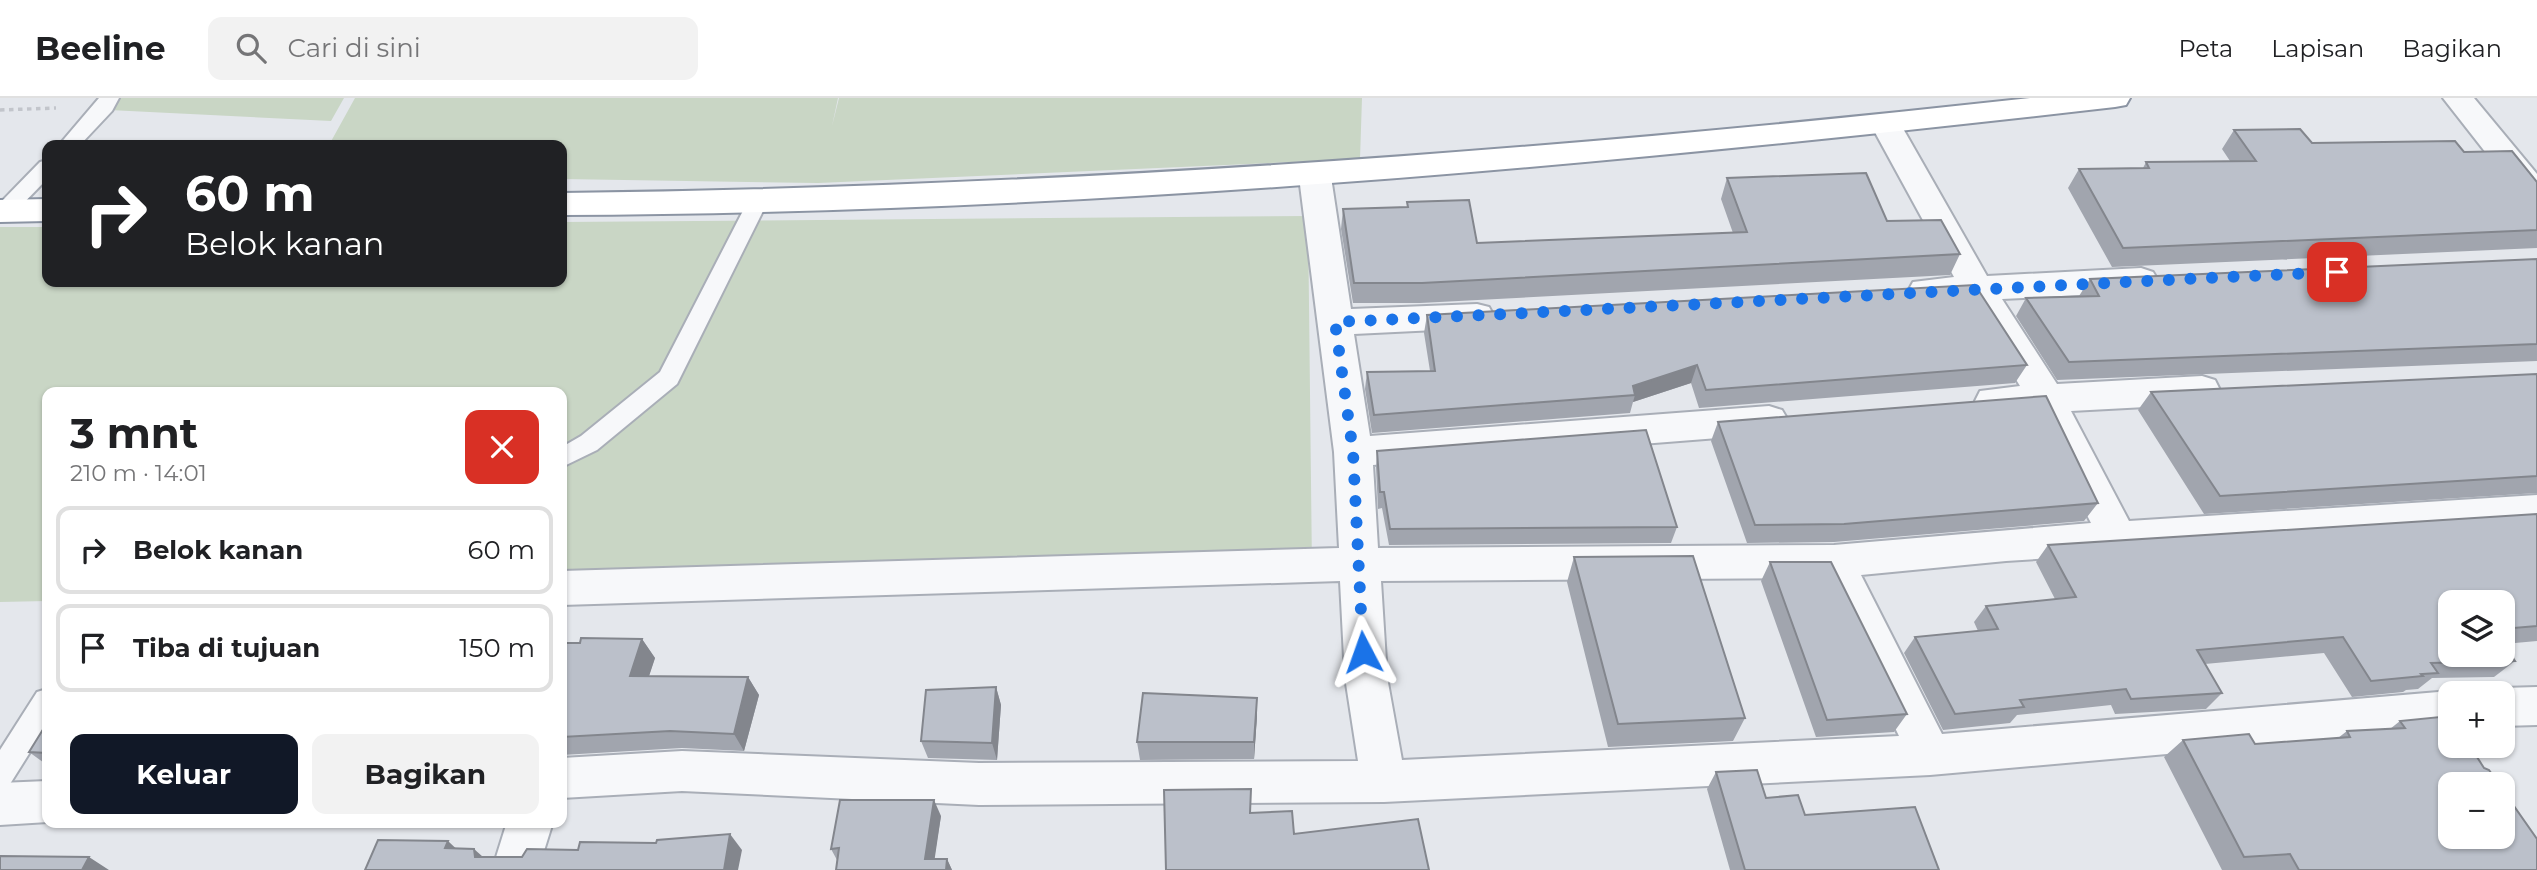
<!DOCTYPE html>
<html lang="id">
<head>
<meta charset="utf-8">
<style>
  :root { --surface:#fff; --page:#f2f2f2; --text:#202124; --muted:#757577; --line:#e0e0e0; --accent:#111827 }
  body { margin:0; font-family:Montserrat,sans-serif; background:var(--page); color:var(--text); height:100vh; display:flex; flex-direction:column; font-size:26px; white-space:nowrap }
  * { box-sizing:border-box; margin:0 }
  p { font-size:23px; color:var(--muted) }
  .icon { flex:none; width:38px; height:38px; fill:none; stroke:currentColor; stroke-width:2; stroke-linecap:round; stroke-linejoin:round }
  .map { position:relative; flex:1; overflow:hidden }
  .sheet { position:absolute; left:42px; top:289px; width:525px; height:441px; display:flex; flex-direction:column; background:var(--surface); border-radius:14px; box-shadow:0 2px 5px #0004 }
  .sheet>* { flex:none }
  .banner { position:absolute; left:42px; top:42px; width:525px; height:147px; border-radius:14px; box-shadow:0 2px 5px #0004; background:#202124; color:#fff; overflow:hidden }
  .controls { position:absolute; left:2438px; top:492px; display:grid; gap:14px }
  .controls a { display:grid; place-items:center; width:77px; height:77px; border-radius:14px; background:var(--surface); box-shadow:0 2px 5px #0004; font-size:35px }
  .pin { position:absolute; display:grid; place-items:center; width:60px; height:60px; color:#fff; margin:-30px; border-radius:14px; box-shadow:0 4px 10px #0006 }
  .me { position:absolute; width:77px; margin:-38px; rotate:356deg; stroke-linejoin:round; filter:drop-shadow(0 0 5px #0008) }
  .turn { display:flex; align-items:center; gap:24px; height:147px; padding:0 28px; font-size:32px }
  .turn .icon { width:91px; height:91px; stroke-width:2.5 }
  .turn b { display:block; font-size:49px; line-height:60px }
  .round { display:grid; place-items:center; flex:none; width:74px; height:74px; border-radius:14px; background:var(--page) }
  .summary { display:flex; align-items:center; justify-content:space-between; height:119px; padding:0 28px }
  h1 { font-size:42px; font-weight:700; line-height:52px }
  .primary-button { display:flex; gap:14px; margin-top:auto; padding:14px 28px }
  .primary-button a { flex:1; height:80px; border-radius:14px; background:var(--accent); color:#fff; font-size:28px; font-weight:700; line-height:80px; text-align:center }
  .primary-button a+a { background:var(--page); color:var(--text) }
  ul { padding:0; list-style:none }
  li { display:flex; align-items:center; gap:21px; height:88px; margin:0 14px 10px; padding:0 14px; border:4px solid var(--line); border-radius:14px }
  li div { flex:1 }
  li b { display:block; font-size:26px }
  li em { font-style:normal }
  header { display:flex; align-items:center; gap:42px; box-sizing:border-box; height:98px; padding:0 35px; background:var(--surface); border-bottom:2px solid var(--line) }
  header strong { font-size:33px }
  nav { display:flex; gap:38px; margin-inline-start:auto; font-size:24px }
  .search { width:490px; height:63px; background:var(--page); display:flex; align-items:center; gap:18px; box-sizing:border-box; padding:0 24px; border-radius:14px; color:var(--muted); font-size:26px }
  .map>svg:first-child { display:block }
  .green { fill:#c9d6c5 }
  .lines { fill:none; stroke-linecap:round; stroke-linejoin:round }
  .lane-casing { stroke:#a9aeb7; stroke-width:4 }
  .street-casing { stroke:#a9aeb7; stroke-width:4 }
  .highway-casing { stroke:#8b94a3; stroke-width:4 }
  .path { stroke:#c2c5cb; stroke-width:3.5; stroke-dasharray:4.5 4.5; stroke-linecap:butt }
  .lane { fill:#f7f8fa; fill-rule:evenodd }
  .street { fill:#f7f8fa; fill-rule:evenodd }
  .highway { fill:#fff; fill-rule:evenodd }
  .wall { fill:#a1a5ae; fill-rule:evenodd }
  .shaded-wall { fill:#83868d }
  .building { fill:#bbc0ca; stroke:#83868d; stroke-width:2 }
  .route { stroke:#1a73e8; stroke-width:12; stroke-dasharray:0 21.6 }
</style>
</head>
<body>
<header>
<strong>Beeline</strong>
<div class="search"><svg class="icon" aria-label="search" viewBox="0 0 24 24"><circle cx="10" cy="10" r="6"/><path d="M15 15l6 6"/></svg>Cari di sini</div>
<nav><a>Peta</a><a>Lapisan</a><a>Bagikan</a></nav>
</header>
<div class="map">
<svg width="2537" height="772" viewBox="0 0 2537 772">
  <rect width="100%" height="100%" fill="#e4e7ec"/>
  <!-- green -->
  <path class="green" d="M117,0H344L331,23L109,12Z
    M355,0H838L832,28L839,0H1362L1360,61L818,85L562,81V47H329Z
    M1308,118L1312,472L562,490V294H47V503L0,504V129H47V184H562V124Z"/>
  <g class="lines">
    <!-- lane casing -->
    <g class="lane-casing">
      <path id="lane" d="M99,0H119L112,13L80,47H59Z
        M47,62V81L11,118L0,119V105L40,64Z
        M757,98L767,105L677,286L597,352L562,369V349L581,338L660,274L747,105Z
        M47,591V627L10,686L0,690V652L37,594Z"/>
    </g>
    <!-- street casing -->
    <g class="street-casing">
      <path id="street" d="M2443,0H2474L2537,76V109L2526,106Z
        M1886,17L1897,20L1901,27L1987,178L2141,170L2153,174L2158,182L2153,190L2141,194L2002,201L2057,286L2202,278L2215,282L2220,292L2215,302L2202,306L2071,313L2129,423L2537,397V429L2006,463L1861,477L1942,636L2450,593L2456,595H2450V631L1930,677L1384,704L979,707L682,693L562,700V660L682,653L979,665L1358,663L1345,579L1340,483L562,507V473L1339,450L1334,354L1299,79L1304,72L1315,69L1326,72L1331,79L1351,211L1477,206L1489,209L1494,218L1489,227L1477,230L1354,236L1370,338L1769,308L1782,312L1788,322L1782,332L1769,336L1373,367L1378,450L1834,447L2091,425L2035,315L1993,317L1980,313L1975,303L1980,293L2020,288L1968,203L1925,205L1913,202L1908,193L1913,184L1954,179L1871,27L1875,20ZM1822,480L1899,638L1402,662L1387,579L1381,483Z
        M2537,589V627L2502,628V595H2488L2502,590Z
        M47,683L48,724L0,727V685Z
        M507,724H553L538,772H492Z"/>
    </g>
    <!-- highway casing -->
    <g class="highway-casing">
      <path id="highway" d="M2030,0H2130L2126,7L2115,9C1599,68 1082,115 562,117V95C1053,89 1542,54 2030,0Z
        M47,101V123L0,124V102Z"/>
    </g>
    <!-- path -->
    <path class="path" d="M0,12L56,10"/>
    <!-- lane -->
    <use href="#lane" class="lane"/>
    <!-- street -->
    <use href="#street" class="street"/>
    <!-- highway -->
    <use href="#highway" class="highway"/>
  </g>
  <!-- wall -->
  <path class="wall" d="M2234,32L2312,45L2464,54L2537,84V150L2112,169L2068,90L2079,71L2143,70L2146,64L2230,63L2222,51Z
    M1727,80L1887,123L1960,156L1950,177L1420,205H1353L1341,131L1343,111L1407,109V104L1477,145L1733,135L1721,101Z
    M2537,161V263L2057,282L2016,218L2026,200L2079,198L2090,181Z
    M1427,217L2027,267L2015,285L1699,310L1691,285L1633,304L1630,315L1372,335L1365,291L1367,274L1430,273L1424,235Z
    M2537,276V395L2204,416L2138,312L2151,294Z
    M1718,324L2098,405L2084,423L1834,444L1747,445L1711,343Z
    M1377,353L1677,429L1671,445L1389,447L1382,410L1378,411L1376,369Z
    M2537,416V543L2504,546L2515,563L2494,579L2432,580L2418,591L2406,592L2403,594L2352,599L2324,555L2205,566L2222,595L2206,611L2115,616L2111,607L2017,617L2010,625L1943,632L1904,555L1915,539L1978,533L1974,524L1986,508L2055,501L2036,464L2048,447ZM2450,504H2502V556Z
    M1574,459L1745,620L1733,643L1608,649L1567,484Z
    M1770,464L1907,616L1894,634L1816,639L1761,483Z
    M642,541L655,560L649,578L748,579L759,597L744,653L682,650L562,657V545H580Z
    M996,589L1001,607L997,662L928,660L921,643Z
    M1257,600V618L1254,661L1140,662L1137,644Z
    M2400,623L2537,772H2222L2164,659L2183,642L2255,646L2338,640L2347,633L2390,631Z
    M47,625V667L29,654Z
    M1716,674L1766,700L1939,772H1730L1707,691Z
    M941,718L934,761H947L952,772H836L837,762L831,751Z"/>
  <!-- shaded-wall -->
  <path class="shaded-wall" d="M1697,267L1691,285L1633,304L1635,297L1633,288Z
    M642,541L655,560L643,596L630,578Z
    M748,579L759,597L744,653L734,636Z
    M996,589L1001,607L997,662L992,645Z
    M1257,600V618L1254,661V644Z
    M934,702L941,718L933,772L925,761Z
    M730,736L742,752L738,772H724Z
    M448,743L465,759L445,750Z
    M474,751L491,766L475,759Z
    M89,759L109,772H82Z
    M947,761L952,772H946Z"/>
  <!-- building -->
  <path class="building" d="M2300,31L2312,45L2455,43L2464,54L2512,53L2537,84V132L2123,150L2079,71L2149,70L2146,64L2256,63L2234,32Z
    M1866,75L1887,123L1941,122L1960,156L1422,185H1354L1343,111L1408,109L1407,104L1469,102L1477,145L1747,134L1727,80Z
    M2537,161V246L2069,264L2026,200L2099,198L2090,181Z
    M1975,187L2027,267L1706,292L1697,267L1633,288L1635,297L1374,317L1367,274L1435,273L1427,217Z
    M2537,276V378L2220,398L2151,294Z
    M2046,298L2098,405L1844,426L1755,427L1718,324Z
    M1646,332L1677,429L1390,431L1384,394H1380L1377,353Z
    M2537,416V528L2502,531V504H2450V556H2502V543L2515,563L2431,565L2438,575L2421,576L2423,578L2371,583L2343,539L2197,552L2222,595L2131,601L2126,591L2020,602L2024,609L1955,616L1915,539L1998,531L1986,508L2076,499L2048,447Z
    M1693,458L1745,620L1618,626L1574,459Z
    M1770,464H1831L1907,616L1827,622Z
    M581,540L642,541L630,578L748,579L734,636L670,633L562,639V545H580Z
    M996,589L992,645L921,643L926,592Z
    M1143,595L1257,600L1254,644H1137Z
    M2450,618V648H2470L2484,670L2489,672L2499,686H2450V738H2502V691L2537,741V772H2299L2290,756L2244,759L2183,642L2249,636L2255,646L2350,639L2347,633L2405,630L2400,623Z
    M47,625V655L29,654Z
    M1757,672L1766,700L1798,697L1805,717L1915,709L1939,772H1745L1716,674Z
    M1251,691L1250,715L1292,713L1294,736L1418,721L1429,772H1166L1164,692Z
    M840,702H934L925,761H947L946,772H836L839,750L831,751Z
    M730,736L724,772H365L378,742L448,743L445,750L474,751L475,759H522L527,751L578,752L580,744L656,745L657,742Z
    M0,758L89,759L82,772H0Z"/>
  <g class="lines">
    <!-- route -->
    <path class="route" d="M1363,554L1353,354L1335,224C1669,209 2003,189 2337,174"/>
  </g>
</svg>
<div class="controls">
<a><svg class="icon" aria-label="layers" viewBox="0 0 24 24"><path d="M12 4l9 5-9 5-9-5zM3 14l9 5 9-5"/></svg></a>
<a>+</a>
<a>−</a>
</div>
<div class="pin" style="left:2337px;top:174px;background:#d93025"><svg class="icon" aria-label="arrive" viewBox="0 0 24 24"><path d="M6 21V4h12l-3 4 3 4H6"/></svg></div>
<svg class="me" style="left:1363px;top:554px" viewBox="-20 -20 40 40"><path d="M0-17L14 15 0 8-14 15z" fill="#1a73e8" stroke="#fff" stroke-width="4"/></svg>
<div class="banner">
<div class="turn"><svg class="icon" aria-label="right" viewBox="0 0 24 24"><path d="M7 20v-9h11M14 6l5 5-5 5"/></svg><div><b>60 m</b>Belok kanan</div></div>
</div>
<section class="sheet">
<div class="summary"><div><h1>3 mnt</h1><p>210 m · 14:01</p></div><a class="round" style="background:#d93025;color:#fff"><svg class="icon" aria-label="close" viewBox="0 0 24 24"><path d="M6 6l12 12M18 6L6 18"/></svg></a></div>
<ul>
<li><svg class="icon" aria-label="right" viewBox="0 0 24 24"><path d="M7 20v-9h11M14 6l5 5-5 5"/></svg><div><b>Belok kanan</b></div><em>60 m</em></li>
<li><svg class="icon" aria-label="arrive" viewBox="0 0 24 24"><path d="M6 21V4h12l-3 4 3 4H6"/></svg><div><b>Tiba di tujuan</b></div><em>150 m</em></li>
</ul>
<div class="primary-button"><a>Keluar</a><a>Bagikan</a></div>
</section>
</div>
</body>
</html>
